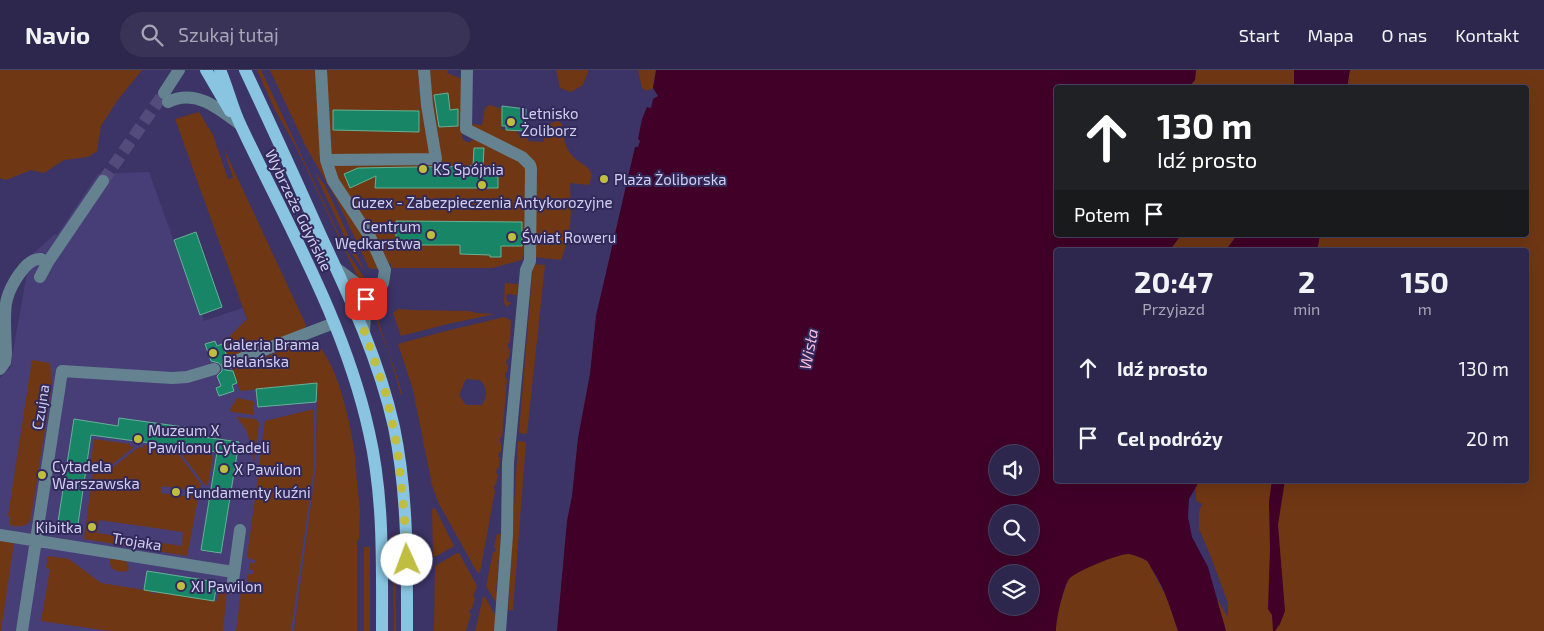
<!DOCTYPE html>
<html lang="pl">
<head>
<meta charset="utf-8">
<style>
  :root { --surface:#2d274d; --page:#393357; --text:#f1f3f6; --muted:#a7a5b6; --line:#484465 }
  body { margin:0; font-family:"Exo 2",sans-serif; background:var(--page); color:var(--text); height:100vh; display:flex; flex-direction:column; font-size:19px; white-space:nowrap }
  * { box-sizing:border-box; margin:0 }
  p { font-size:16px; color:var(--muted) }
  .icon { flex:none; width:28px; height:28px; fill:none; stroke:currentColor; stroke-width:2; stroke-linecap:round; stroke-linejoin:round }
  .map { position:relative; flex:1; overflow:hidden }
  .details { position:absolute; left:1054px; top:178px; width:475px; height:235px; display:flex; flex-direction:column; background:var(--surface); border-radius:5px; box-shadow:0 5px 20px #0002,0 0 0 1px var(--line) }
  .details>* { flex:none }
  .hud { position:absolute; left:1054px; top:15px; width:475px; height:152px; border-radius:5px; box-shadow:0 5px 20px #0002,0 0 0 1px var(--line); background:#202124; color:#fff; overflow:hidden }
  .tools { position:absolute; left:989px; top:375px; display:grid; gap:10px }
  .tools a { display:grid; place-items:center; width:50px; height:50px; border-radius:50%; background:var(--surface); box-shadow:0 5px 20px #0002,0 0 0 1px var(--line); font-size:25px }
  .pin { position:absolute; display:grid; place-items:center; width:42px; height:42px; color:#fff; margin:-21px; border-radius:10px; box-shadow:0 2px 8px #0006 }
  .me { position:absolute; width:55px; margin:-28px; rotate:358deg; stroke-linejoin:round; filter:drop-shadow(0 0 4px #0008) }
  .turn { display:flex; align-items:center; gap:18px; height:105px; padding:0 20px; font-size:22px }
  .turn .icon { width:65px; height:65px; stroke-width:2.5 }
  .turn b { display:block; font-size:35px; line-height:42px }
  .then { display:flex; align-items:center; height:48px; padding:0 20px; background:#0003; gap:10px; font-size:19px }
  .eta { display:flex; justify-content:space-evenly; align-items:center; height:85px; text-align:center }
  .eta b { font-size:30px; font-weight:700; line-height:35px }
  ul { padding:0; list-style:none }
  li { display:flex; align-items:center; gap:15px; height:70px; padding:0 20px }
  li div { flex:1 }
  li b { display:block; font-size:19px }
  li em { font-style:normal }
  header { display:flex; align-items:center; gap:30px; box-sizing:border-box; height:70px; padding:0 25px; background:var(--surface); border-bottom:1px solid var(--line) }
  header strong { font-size:24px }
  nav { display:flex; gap:28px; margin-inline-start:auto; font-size:18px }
  .search { width:350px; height:45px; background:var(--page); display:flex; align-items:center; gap:12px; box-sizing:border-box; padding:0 18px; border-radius:28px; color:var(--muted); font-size:19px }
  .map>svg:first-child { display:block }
  .built { fill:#483e77 }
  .green { fill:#703714; fill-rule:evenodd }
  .water { fill:#400028; fill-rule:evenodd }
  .building { fill:#198567; stroke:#65b296 }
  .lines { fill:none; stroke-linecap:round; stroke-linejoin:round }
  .minor-tunnel { stroke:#524b7b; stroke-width:12; stroke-dasharray:12 6; stroke-linecap:butt }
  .minor { stroke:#658290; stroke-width:12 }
  .major { stroke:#89c5e1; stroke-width:12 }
  .route { stroke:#bfbe41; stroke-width:9; stroke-dasharray:0 16.2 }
  .poi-dot { fill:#bfbe41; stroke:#32295b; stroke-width:2 }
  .labels { text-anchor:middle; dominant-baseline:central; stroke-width:4; stroke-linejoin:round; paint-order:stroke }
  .poi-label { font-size:15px; fill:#d1cfef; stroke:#32295b; text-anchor:start }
  .street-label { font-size:15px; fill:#d1cfef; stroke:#32295b }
  .water-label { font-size:16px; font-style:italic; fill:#fdbfdd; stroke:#32295b }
</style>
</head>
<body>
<header>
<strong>Navio</strong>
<div class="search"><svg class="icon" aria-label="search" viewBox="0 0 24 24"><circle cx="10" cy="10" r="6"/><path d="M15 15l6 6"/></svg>Szukaj tutaj</div>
<nav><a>Start</a><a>Mapa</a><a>O nas</a><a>Kontakt</a></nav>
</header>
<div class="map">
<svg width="1544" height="561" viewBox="0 0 1544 561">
  <rect width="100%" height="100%" fill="#3c3467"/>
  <!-- built -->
  <path class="built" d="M149,102L200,244H202L204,251L243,238L247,249L223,274L240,320L317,313L316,397L294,561H0V308L10,298L27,203L19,196L55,164L57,165L98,104Z"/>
  <!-- green -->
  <path class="green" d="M0,0H142L117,31L101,56L97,81L88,87L64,90L44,103L31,100L6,110L0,108Z
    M257,0H261L348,184L368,213L358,208L312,110L295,75L275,40Z
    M270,0H448L447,3L462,9V68L466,72H470L473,69L521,90L526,97V176L522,190L492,198H391V193L376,199L369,198L337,130L306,77Z
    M556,0H588V2L583,15L571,22L560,18Z
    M638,0H656L653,18L647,21L642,18Z
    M1196,0H1296L1294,17L1189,18L1195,10Z
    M1350,0H1544V561H1226L1216,527L1228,548V533L1209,482L1199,459V442L1202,434L1196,430V415L1200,410H1526V180H1317L1320,165H1526V18L1347,17Z
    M490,35L502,39V60H517V64H528V71L544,72L545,55L558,51L562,54C563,68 565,81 577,90C585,96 587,95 592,104L589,115L570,113L571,142L569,166L561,190L534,187V99L474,59L471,54L482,55L485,38Z
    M199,42L213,65L228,109L233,108L223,77L306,255L304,259L229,290L222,274L247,249L175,49Z
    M315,103L325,115L364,200L353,185Z
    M1181,165H1237L1226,180H1170Z
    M533,194L545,195L527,364L519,363Z
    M505,213L518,214L517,225L508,224L506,226L507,232L512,233L506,237L504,232Z
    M372,227C377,236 377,244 379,253C386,277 396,300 402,324L401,325L389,284L370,234Z
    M398,239L412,240L469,241L476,243L495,244L448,254L401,266L393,243Z
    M504,247L507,248L511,251L510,273H508V278L510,279L509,288L507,289L506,294L508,295L507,302L505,303V308L507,309L502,367L500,368V372L501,373V382H499L498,387H500L499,398H497L496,403L498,404L496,415H494V420H495L480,503L477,502L438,432L432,415L413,320L398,274L442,262ZM466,309L480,310C487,317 488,326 482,335H466L459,325Z
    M309,271C313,273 318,276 321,279C341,304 352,361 356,393H355L360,440L359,469L357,470V561H294L316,397L317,314L240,321L231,295L244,294Z
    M32,290L50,293L52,315L31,448C27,458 19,457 10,455V447L8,446Z
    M237,328L253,331L255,335H253L254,345L232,342L230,340Z
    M314,339V397L291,561H236L242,514L252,515V512L247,511L248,504H253V500H249L250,493H255V490L247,488L265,351Z
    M236,347L256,349L259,353L254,393C250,373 251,362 236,347Z
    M94,369L130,374V376L134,377L104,401L90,399Z
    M518,371L526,372L513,540H508Z
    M143,375L168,379V381L177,382L201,414L187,486L84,469L93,402L104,404L139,377L143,378ZM162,416L191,420L190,427L161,423ZM99,450L183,462L182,476L97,463Z
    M180,380L213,385L208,415H205L180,382Z
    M435,438L454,476L435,487L433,486L432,440V439Z
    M393,460L395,470L396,561H394Z
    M497,464H501L496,521L498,522L497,533H496L486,516L493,482H495L496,478H494Z
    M1136,469L1167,528L1178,561H1056V555L1059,537L1068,510L1083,494Z
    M0,471L14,473L1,561H0Z
    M364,477H370V561H364Z
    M457,483H459L477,516L473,526L475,528L472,539H470L469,543L471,544L466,561H434L435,496Z
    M48,486L69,489L101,513L151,521V523H156L157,522L217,531L219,519L227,520L223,561H109L41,551L50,499L46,498Z
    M110,488L126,491L129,498L128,501C117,503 108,500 110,488Z
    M483,527H485L496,547L495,561H475Z"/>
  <!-- water -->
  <path class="water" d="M656,0H1196L1195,10L1189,17L1056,18V165H1181L1170,180H1056V410H1200L1189,429L1188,447L1192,467L1208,497L1226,561H1178C1171,540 1165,519 1153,501C1151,498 1149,493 1147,491C1143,488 1133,485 1129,484C1120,483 1074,502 1069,509C1063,518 1056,550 1056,561H557L567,451L572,426L578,368L590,304L596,246L635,77H638L640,71L638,69L642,49L647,37L651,38L653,29L658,26L653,18ZM998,384H1030V416H998ZM998,444H1030V476H998ZM998,504H1030V536H998Z
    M1294,0H1350L1347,18L1294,17Z
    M1237,165H1320L1317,180H1226Z
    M1272,410H1285L1278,455L1285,541L1280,554L1275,561H1273L1272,545L1268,539L1270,480L1269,432Z"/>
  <!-- building -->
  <path class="building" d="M448,23L450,40L458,39V56L439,57L434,25Z
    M502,36L526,39L525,61L506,60V56H502Z
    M333,40L419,41V62L333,60Z
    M474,78H484L483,96H498V118H375L376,106L350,118L344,104L358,98L473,96Z
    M396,151L522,152V176H501V187H490V185L460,184V175H396Z
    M196,162L222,237L200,245L174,170Z
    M215,271L217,276L222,274L227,286L223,288L222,295L225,300L233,301L237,313L232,315L234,321L219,326L216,318L221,316L217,306L222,301V297L219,293L211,291L205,274Z
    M317,313L316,332L258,337L256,319Z
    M119,348L198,359L197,366L239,372L221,483L201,480L217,382L91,365L77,461L57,458L74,349L118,356Z
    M147,501L217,512L214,531L144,520Z"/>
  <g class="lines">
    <!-- minor-tunnel -->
    <path class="minor-tunnel" d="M103,111L164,23"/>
    <!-- minor -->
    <path class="minor" d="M321,0L326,90L333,111L370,167L385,200L383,213L370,220L361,217L336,198
      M467,0L466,59L522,87L530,95L531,99L530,191L526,200L508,393L507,465L500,561
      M164,23L179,0
      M168,32C195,19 217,37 238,53
      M326,90L436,89L427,35L424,0
      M40,207L48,192L103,111
      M364,261L366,229L370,220
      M230,293L334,253
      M0,299L5,292L6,284C6,271 3,241 7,229C10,217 26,187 41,189C43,190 45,191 48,192
      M0,465L233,502
      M232,518L240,460
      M22,561L62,301L172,308L187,307L214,299"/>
    <!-- major -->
    <path class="major" d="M206,0L230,41
      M220,0C228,18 232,38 241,56C288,156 345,253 369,362C384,427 382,495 382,561
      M245,0C271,55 296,110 321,166C350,228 379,290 394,357C408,424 407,493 407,561"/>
  </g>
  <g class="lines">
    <!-- route -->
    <path class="route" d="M366,229L364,260L386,324L397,375L404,441L407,490"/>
  </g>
  <!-- markers -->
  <g class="poi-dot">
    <circle cx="511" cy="52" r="5"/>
    <circle cx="423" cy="99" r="5"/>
    <circle cx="604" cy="109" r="5"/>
    <circle cx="482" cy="115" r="5"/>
    <circle cx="431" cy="165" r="5"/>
    <circle cx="512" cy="167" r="5"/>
    <circle cx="213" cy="283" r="5"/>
    <circle cx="138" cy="369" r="5"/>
    <circle cx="224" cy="399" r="5"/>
    <circle cx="42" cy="405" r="5"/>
    <circle cx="176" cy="422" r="5"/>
    <circle cx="92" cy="457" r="5"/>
    <circle cx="181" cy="516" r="5"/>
  </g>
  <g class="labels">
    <!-- poi labels -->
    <g class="poi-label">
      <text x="521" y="43">Letnisko<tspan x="521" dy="17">Żoliborz</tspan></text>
      <text x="433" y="99">KS Spójnia</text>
      <text x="614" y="109">Plaża Żoliborska</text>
      <text x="482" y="132" text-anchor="middle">Guzex - Zabezpieczenia Antykorozyjne</text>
      <text x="421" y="156" text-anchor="end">Centrum<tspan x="421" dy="17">Wędkarstwa</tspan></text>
      <text x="522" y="167">Świat Roweru</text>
      <text x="223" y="274">Galeria Brama<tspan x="223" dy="17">Bielańska</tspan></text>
      <text x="148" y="360">Muzeum X<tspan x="148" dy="17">Pawilonu Cytadeli</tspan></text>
      <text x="52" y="396">Cytadela<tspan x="52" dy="17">Warszawska</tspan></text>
      <text x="234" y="399">X Pawilon</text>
      <text x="186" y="422">Fundamenty kuźni</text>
      <text x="82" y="457" text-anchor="end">Kibitka</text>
      <text x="191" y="516">XI Pawilon</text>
    </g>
    <!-- street labels -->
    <g class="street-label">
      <text transform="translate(299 140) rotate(64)">Wybrzeże Gdyńskie</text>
      <text transform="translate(40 337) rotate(-81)">Czujna</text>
      <text transform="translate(137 471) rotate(9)">Trojaka</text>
    </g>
    <!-- water labels -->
    <g class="water-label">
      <text transform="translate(808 279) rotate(-79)">Wisła</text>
    </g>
  </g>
</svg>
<div class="tools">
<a><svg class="icon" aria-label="sound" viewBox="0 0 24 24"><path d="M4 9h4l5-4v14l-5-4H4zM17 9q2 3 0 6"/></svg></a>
<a><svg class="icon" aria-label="search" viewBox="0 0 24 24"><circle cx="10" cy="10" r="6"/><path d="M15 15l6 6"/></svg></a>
<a><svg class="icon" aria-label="layers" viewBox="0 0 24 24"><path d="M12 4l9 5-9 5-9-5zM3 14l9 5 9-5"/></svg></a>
</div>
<div class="pin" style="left:366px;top:229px;background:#d93025"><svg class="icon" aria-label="arrive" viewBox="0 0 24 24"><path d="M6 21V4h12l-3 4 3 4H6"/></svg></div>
<svg class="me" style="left:407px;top:490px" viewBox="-20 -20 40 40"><circle r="19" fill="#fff"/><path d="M0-13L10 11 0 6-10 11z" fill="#bfbe41"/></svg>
<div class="hud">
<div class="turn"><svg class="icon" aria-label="ahead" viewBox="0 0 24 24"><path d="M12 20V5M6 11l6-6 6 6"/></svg><div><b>130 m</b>Idź prosto</div></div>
<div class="then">Potem<svg class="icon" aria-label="arrive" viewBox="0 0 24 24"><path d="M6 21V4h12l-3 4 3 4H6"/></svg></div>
</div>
<section class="details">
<div class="eta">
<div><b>20:47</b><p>Przyjazd</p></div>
<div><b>2</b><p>min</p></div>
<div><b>150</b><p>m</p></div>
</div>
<ul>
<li><svg class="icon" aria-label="ahead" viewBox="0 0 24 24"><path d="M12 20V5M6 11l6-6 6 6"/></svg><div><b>Idź prosto</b></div><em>130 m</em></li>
<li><svg class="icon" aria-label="arrive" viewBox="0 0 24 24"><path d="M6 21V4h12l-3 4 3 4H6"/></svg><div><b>Cel podróży</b></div><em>20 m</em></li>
</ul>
</section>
</div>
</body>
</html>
